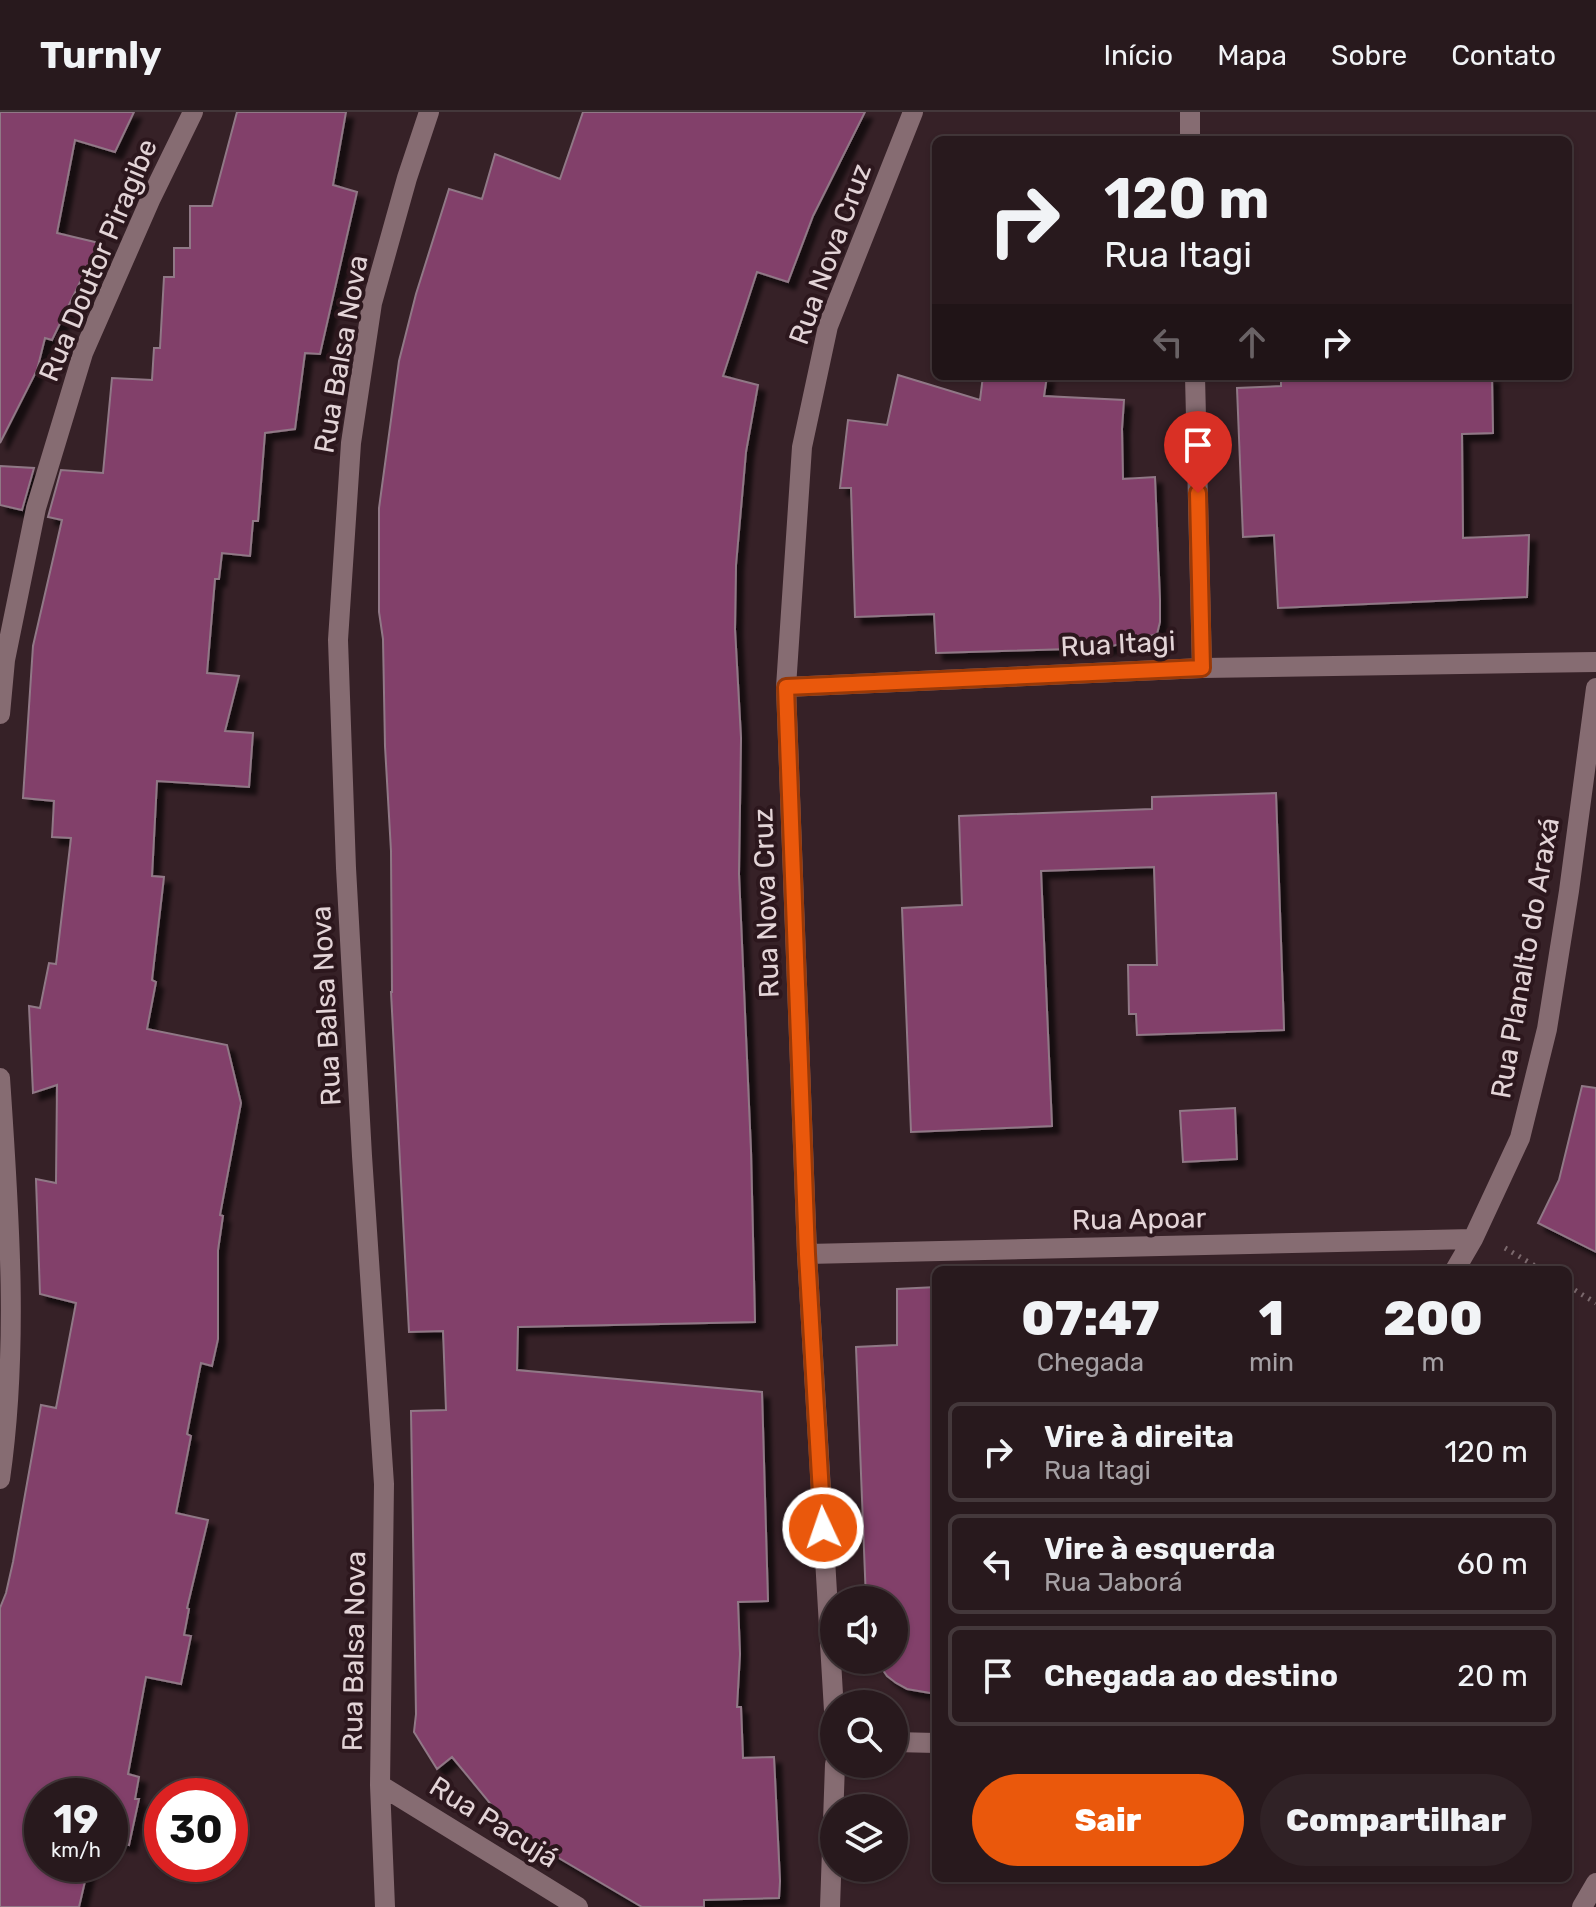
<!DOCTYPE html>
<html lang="pt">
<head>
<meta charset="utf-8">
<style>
  :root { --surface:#28191d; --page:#302226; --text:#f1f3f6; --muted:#a5a0a4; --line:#44383b; --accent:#ea580c }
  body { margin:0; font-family:Rubik,sans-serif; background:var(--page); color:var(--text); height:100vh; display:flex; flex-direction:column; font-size:30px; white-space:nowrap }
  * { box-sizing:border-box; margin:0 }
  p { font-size:26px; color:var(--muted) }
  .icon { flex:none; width:44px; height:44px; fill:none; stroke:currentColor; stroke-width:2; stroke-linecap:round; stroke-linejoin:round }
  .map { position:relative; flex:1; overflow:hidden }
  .panel { position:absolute; left:932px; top:1154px; width:640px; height:616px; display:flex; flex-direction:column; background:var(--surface); border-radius:12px; box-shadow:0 2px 6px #0004,0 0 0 2px var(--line) }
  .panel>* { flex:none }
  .top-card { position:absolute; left:932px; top:24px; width:640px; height:244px; border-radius:12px; box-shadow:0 2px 6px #0004,0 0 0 2px var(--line); background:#28191d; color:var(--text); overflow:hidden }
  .fabs { position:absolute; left:820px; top:1474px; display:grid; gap:16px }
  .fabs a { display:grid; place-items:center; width:88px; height:88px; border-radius:50%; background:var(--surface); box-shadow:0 2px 6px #0004,0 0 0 2px var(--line); font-size:40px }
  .speed { position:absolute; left:24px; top:1666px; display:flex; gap:16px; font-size:40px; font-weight:700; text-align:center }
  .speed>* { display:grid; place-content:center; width:104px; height:104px; border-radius:50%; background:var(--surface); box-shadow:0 2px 6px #0004,0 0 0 2px var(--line); line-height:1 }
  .speed small { font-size:20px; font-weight:400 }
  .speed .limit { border:12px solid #d22; background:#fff; color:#111 }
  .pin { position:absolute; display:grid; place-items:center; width:68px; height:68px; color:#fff; margin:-82px -34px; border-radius:50% 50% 50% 0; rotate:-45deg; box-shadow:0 0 8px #0007 }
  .pin .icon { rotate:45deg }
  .me { position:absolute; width:88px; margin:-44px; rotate:357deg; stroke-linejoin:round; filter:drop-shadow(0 0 6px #0008) }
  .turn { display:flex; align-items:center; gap:28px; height:168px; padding:0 40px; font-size:36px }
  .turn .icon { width:104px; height:104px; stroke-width:2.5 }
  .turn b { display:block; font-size:56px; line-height:68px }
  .lanes { display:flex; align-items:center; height:76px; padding:0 40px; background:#0003; justify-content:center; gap:40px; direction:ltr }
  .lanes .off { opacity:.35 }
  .eta { display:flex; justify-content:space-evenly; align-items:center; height:136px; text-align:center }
  .eta b { font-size:48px; font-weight:800; line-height:56px }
  .action { display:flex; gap:16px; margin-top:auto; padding:16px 40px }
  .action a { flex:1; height:92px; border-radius:48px; background:var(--accent); color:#fff; font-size:32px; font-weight:800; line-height:92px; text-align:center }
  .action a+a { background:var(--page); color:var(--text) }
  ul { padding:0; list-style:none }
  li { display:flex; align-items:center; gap:24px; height:100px; margin:0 16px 12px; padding:0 24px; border:4px solid var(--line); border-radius:12px }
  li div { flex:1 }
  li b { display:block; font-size:30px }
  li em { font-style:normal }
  header { display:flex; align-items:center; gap:48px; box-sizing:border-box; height:112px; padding:0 40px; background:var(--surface); border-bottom:2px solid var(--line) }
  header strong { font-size:38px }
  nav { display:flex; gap:44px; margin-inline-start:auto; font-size:28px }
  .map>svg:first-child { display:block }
  .building { fill:#823f6a; stroke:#907886; stroke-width:2; filter:url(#shadow) }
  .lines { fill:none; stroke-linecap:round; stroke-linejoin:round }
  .path { stroke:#7b696d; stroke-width:5; stroke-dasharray:2 6; stroke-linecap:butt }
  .minor { stroke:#866c72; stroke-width:20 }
  .route-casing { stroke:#983908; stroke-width:20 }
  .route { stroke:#ea580c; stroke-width:14 }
  .labels { text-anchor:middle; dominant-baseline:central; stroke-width:8; stroke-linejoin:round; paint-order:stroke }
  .street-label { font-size:28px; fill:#e3d4d7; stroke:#2c171d }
</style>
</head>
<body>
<header>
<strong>Turnly</strong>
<nav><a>Início</a><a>Mapa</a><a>Sobre</a><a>Contato</a></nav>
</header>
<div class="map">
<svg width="1596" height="1795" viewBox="0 0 1596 1795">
  <defs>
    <filter id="shadow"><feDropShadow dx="7" dy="7" stdDeviation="2" flood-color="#0009"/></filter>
  </defs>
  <rect width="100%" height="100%" fill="#362127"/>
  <!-- building -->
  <path class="building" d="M0,0H134L115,40L75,28L57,121L99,131L52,228L45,226L37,258L0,331Z
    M237,0H346L333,73L357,80L320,242L305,241L295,317L265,321L258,409H253L250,444L222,441L219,467H215L207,561L239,564L225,619L253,621L249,675L157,669L152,764L164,765L152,868L156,870L147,917L227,933L241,991L220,1103L223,1104L218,1138V1227L212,1254L201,1251L187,1322L191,1324L176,1401L208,1408L187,1496L189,1497L184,1523L191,1524L181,1572L146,1565L128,1662L139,1665L135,1687H139L129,1733L110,1729V1684H42V1752H89L79,1795H0V1496L6,1481L13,1450L41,1293L56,1296L76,1191L40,1182L36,1067L56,1071L57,973L33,981L29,894L40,896L49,851L56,852L71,726L52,725L54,689L23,686L33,534L62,408L48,405L61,358L103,361L112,266L152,268L154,236H160L164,165H174V136H190V94H212Z
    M583,0H865L813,104L788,170L757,160L723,264L758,273L746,340L736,453L735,517L741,626L739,762L751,1039L755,1210L518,1215L517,1258L762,1280L768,1489L738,1490L740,1542L737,1595H741L743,1646L774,1645L780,1769L779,1786L704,1788V1795H642L489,1705L494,1696L452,1645L437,1657L414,1620L416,1602L411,1299L446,1298L443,1219L409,1220L391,880H392L391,739L385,634L383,527L379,500V396L399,249L416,182L449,77L482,87L495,42L560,67Z
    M898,263L980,288L983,264H1047L1044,284L1124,288L1122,317L1123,367L1155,365L1160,488V510L1157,522L1105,536L936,541L934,502L855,505L851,376H840L848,308L887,313Z
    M1281,264H1492L1493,321L1462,322L1463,426L1529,423L1527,485L1278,496L1274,423L1243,425L1237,276L1281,274Z
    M0,354L34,356L22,398L0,393Z
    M1276,681L1284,918L1137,923L1136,902H1129L1128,853H1157L1154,755L1041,759L1052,1014L911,1020L902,796L962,793L959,704L1152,697V685Z
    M1582,974L1596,976V1140L1538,1111L1559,1068Z
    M1235,996L1237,1047L1183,1050L1180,999Z
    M936,1175V1582L907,1577L896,1571L887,1564L876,1548H894V1488H866L856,1235L897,1233V1177Z"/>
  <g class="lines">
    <!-- path -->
    <path class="path" d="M1505,1136L1542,1158
      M1568,1174L1596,1191"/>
    <!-- minor -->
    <path class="minor" d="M1190,0V28
      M1195,264L1202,556
      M786,575L1202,556L1596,550
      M0,602L5,548L36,396L83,241L151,86L193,0
      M0,966C9,1099 19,1235 0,1367
      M807,1142L1473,1127
      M1455,1158L1473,1127L1520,1026L1547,917L1569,779L1596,576
      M834,1599L807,1142L786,575L802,335L828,214L913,0
      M894,1630L936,1631
      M380,1673L578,1795
      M385,1795L380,1673L384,1372L362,1044L346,756L338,528L351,331L372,191L407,66L429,0
      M830,1795L835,1652
      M1582,1795L1596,1771"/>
  </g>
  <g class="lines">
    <!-- route casing -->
    <g class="route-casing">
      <path id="route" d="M823,1416L807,1142L786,575L1202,556L1198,381"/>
    </g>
    <!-- route -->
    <use href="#route" class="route"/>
  </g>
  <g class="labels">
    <!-- street labels -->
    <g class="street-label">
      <text transform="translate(830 142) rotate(-70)">Rua Nova Cruz</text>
      <text transform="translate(98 148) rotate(-67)">Rua Doutor Piragibe</text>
      <text transform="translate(341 242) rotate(-80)">Rua Balsa Nova</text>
      <text transform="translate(1118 532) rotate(-3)">Rua Itagi</text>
      <text transform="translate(766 791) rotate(-92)">Rua Nova Cruz</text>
      <text transform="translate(1525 846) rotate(-80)">Rua Planalto do Araxá</text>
      <text transform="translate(326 894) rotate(-93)">Rua Balsa Nova</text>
      <text transform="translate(1139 1107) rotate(-1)">Rua Apoar</text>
      <text transform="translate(354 1539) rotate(-89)">Rua Balsa Nova</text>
      <text transform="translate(494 1710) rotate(32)">Rua Pacujá</text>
    </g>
  </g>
</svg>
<div class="fabs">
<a><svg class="icon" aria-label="sound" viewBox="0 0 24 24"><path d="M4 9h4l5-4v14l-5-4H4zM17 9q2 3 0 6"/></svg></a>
<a><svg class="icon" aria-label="search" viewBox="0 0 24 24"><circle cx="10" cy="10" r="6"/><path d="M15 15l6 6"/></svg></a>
<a><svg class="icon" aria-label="layers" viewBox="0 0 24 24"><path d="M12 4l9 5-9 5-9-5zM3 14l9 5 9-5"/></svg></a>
</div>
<div class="speed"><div>19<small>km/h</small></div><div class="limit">30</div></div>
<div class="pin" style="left:1198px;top:381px;background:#d93025"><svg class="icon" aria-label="arrive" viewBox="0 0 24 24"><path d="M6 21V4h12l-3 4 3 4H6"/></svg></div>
<svg class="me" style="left:823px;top:1416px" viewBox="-20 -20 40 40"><circle r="17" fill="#ea580c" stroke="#fff" stroke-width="3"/><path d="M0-11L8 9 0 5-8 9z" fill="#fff"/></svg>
<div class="top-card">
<div class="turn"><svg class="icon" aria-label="right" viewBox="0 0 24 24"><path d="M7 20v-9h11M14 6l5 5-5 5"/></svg><div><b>120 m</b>Rua Itagi</div></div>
<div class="lanes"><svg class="icon off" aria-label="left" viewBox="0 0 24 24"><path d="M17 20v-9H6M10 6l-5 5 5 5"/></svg><svg class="icon off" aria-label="ahead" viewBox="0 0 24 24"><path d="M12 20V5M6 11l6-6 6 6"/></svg><svg class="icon" aria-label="right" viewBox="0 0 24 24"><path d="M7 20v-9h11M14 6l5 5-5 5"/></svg></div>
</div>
<section class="panel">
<div class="eta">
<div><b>07:47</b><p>Chegada</p></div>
<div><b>1</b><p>min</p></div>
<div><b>200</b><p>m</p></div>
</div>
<ul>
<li><svg class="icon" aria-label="right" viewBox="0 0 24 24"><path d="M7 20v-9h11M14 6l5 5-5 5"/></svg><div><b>Vire à direita</b><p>Rua Itagi</p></div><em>120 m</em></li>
<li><svg class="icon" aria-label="left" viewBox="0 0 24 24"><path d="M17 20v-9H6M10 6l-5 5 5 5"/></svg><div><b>Vire à esquerda</b><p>Rua Jaborá</p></div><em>60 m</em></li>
<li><svg class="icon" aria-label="arrive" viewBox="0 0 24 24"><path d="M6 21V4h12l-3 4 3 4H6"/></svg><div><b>Chegada ao destino</b></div><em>20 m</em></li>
</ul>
<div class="action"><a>Sair</a><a>Compartilhar</a></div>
</section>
</div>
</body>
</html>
